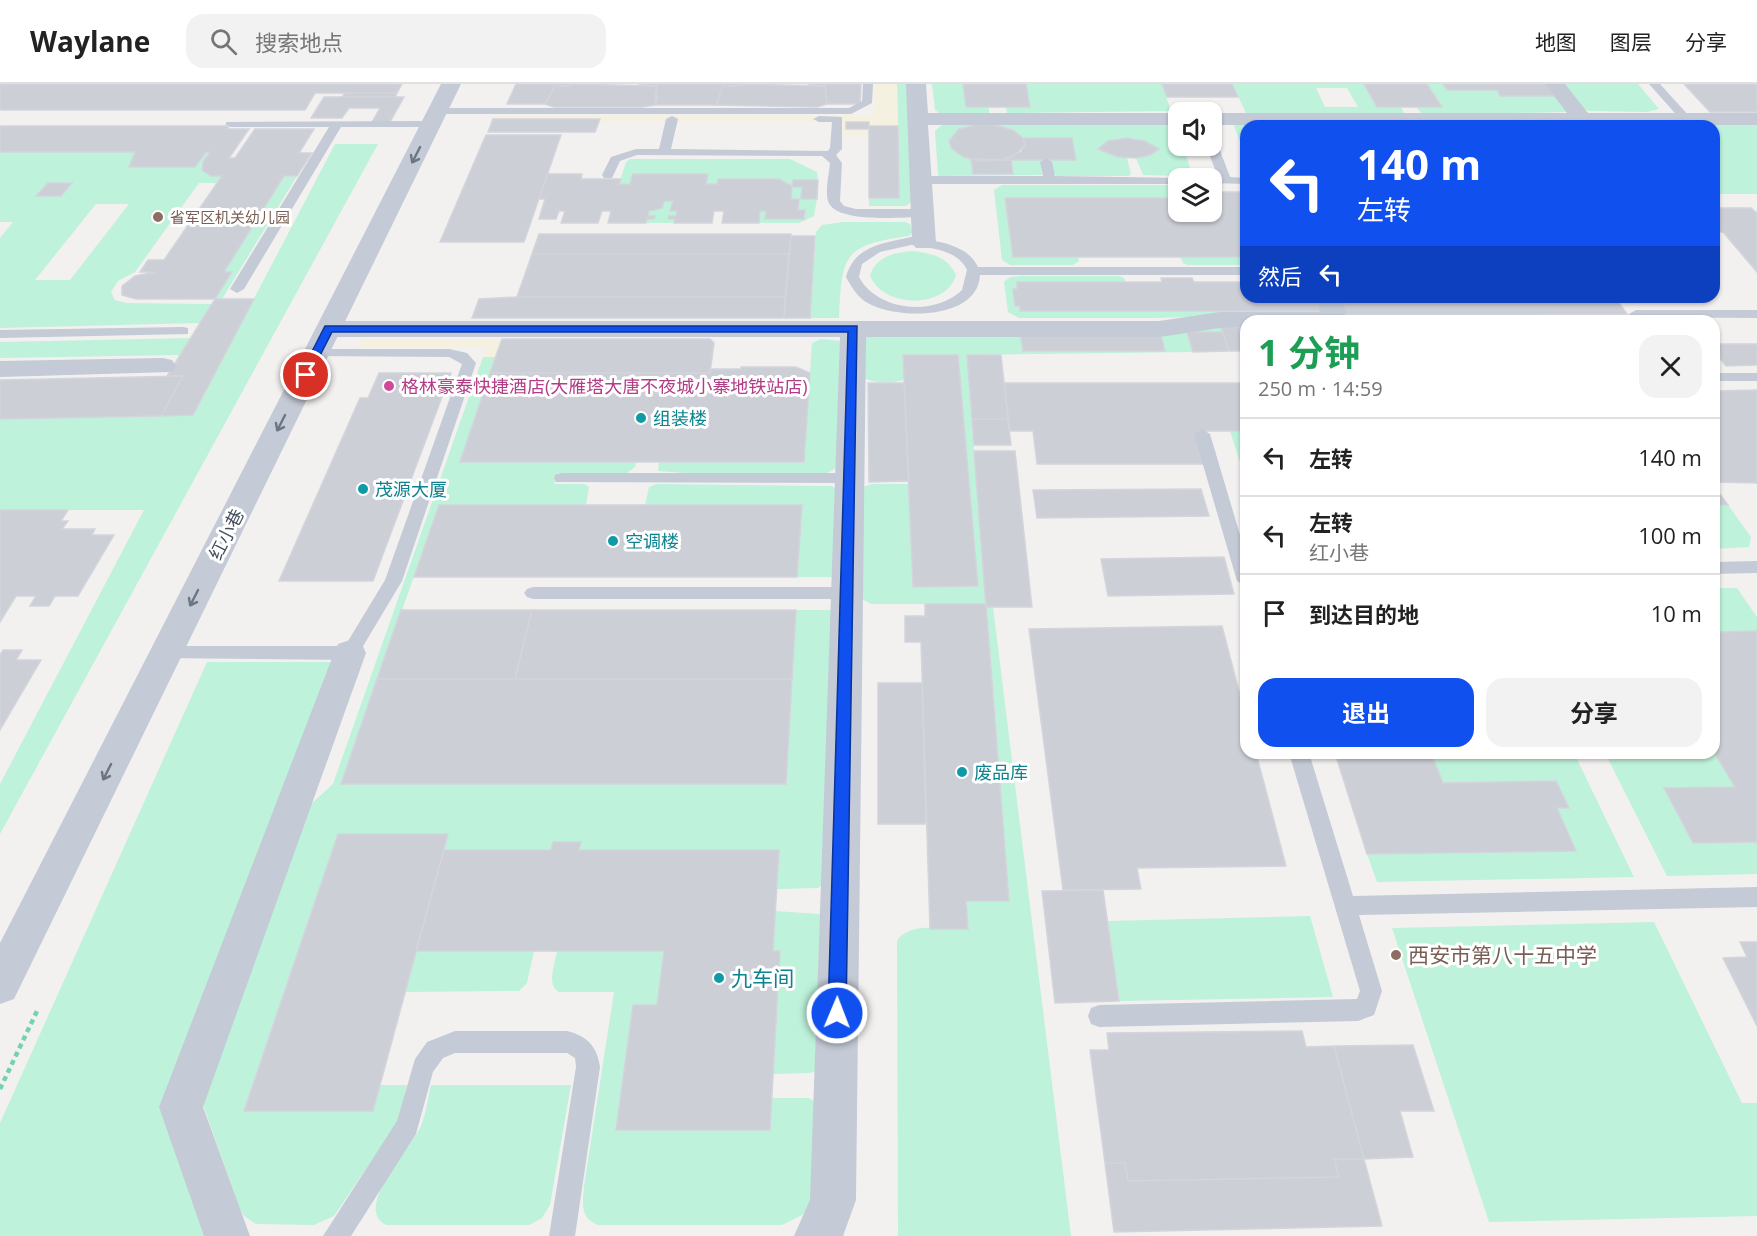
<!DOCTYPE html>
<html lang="zh">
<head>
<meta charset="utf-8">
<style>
  :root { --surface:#fff; --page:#f2f2f2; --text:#222; --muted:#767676; --line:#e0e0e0; --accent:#1050ee }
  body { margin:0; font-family:"Open Sans","Noto Sans SC",sans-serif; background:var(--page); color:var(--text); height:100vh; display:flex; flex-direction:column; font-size:22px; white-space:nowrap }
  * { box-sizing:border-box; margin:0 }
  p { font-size:20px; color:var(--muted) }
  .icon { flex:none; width:33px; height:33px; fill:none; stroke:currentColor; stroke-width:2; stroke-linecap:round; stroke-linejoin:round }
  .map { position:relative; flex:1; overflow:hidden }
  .sheet { position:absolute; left:1240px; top:231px; width:480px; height:444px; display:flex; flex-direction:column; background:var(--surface); border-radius:18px; box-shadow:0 2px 4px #0004 }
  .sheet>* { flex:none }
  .banner { position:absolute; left:1240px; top:36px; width:480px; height:183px; border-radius:18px; box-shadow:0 2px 4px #0004; background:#1050ee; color:#fff; overflow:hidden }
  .fabs { position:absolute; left:1168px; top:18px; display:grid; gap:12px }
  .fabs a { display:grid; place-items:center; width:54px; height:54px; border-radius:12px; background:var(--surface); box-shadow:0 2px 4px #0004; font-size:30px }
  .pin { position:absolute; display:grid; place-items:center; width:51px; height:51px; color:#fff; margin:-26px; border:3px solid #fff; border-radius:50%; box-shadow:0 2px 6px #0007 }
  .me { position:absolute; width:66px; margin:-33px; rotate:1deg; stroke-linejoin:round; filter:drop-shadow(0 0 4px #0008) }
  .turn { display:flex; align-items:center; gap:21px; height:126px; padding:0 18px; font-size:27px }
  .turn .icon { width:78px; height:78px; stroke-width:2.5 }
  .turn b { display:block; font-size:42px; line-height:51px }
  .then { display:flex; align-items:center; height:57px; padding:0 18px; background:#0003; gap:12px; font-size:22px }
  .round { display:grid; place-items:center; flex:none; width:63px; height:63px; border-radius:18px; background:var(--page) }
  .headline { display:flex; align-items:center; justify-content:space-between; height:102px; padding:0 18px }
  h1 { font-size:36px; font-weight:700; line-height:45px; color:#1e9e55 }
  .button { display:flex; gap:12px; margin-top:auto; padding:12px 18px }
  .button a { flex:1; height:69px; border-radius:18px; background:var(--accent); color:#fff; font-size:24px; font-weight:700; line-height:69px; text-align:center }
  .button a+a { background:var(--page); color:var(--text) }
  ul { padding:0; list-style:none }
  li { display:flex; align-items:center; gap:18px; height:78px; padding:0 18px; border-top:2px solid var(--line) }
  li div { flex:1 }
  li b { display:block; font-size:22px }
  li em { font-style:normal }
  header { display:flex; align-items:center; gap:36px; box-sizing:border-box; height:84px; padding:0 30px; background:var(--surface); border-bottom:2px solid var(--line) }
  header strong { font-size:28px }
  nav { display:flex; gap:33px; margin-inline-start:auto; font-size:21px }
  .search { width:420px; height:54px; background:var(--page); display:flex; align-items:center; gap:15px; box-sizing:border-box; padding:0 21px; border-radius:18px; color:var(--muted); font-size:22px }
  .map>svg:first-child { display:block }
  .green { fill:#bef2da; fill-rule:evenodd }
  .sand { fill:#f4f1e1 }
  .building { fill:#cccfd6; stroke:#d4d5dc; stroke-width:1.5 }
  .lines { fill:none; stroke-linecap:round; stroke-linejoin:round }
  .path { stroke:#74d2b2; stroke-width:4.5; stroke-dasharray:5 4; stroke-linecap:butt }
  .service { fill:#c4cad6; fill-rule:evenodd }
  .minor { fill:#c4cad6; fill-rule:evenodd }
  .tertiary { fill:#c4cad6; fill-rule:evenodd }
  .oneway { stroke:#6c7583 }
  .route { fill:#1050ee; stroke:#0a349b; stroke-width:1.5 }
  .education-dot { fill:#8d6e63; stroke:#fff; stroke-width:2 }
  .hotel-dot { fill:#d1479c; stroke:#fff; stroke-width:2 }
  .culture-dot { fill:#0f9aa8; stroke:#fff; stroke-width:2 }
  .labels { text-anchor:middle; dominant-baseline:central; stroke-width:6; stroke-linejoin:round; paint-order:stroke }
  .far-education-label { font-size:15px; fill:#785e54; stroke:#fff; text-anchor:start }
  .hotel-label { font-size:18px; fill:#b23c85; stroke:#fff; text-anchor:start }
  .culture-label { font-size:18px; fill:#0d838f; stroke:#fff; text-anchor:start }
  .street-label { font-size:18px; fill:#47505f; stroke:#fff }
  .near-education-label { font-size:21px; fill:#785e54; stroke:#fff; text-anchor:start }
  .near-culture-label { font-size:21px; fill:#0d838f; stroke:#fff; text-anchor:start }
</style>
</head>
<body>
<header>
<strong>Waylane</strong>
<div class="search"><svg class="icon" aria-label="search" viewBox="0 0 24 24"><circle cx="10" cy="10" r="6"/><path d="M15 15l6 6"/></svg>搜索地点</div>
<nav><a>地图</a><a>图层</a><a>分享</a></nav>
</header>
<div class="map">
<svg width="1757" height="1152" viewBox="0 0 1757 1152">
  <rect width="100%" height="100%" fill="#f3f1f0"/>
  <!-- green -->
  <path class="green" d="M897,0H907L911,118L906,122H869V114H899Z
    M932,0H963L966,23H989V29H939L935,26Z
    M1026,0H1162L1171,27L1007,29L1006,23H1030Z
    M1232,0H1364L1377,23H1401L1404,29H1246ZM1316,4H1347L1358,23H1325Z
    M1427,0H1443L1447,6H1497L1501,12H1555L1567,28L1423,31L1416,23H1441Z
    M1562,0H1638L1659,25L1647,28L1589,27L1584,25Z
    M1757,39V110H1715L1714,42H1605Z
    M943,40H1169L1176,43L1179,62H1183L1191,87L1181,92L1143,91L1136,74L1150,71L1159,65C1143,53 1112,47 1099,65L1127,74L1131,90L1129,92H1057L1053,89L1051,76H1076L1071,54H1023L1005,43L975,41L959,45L949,57L953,66L971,75L973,90H1013L1011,76H1041L1042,91L938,92L935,47Z
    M1469,40L1473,42H1246V63L1241,60L1234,42L1236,41Z
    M335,60H378L0,750V700L144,426H0V335L193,331Z
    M0,68H135L129,83H195L206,68H210L201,84L207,90L222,92L217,99H199L135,188L118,197L111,208L115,216L126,219L212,220L200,239L0,244V154L13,138H0ZM96,120H129L70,196H35Z
    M630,75H790L817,88L818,96H793L792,102L779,95H718L717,100H706L708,91L619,100L626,78Z
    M297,92L222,215H215L231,189L224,188L284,93Z
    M1002,101H1179V114H1005L1013,173H1078L1079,177L1073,181H1010L1002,176L994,106Z
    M792,103H802L801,115H817L814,132L799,139H759L760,127H766L765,135H804L805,126H798L799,115H791Z
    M664,117H673L671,126L677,127L676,132H669L668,134L675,135L674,139H646L647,135L655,132H648L649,127L662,124Z
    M843,138H905L910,140L912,148L909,152C842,161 842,172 839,234H810L816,148L822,141Z
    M912,167C931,169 948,173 956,191C946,226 881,224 870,191C877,172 893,169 912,167Z
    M1180,173H1246V181H1188L1183,179Z
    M1022,192H1119L1124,194L1126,198H1017V205H1013L1015,221L1020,222L1021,227H1321L1315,213H1322L1324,229L1156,234H1019L1008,228L1004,198L1010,193Z
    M1336,213L1346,230H1543L1548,237H1346Z
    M1221,240H1246V243L1222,244L1223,248H1187L1193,268L967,271L986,520H871L862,515L863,403L872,400H909L913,502H978L958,271C931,284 895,309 864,294L863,253L1020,248L1023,267H1164L1160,248Z
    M191,254L181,271L0,274V258Z
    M821,255L841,257L838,383L827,389H685L658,387L659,378H804L812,259Z
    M483,273H496L460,378H636L635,383L627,389H557L554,400H584L589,403L586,421H439L341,700H785L796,526H834L822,801L818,804L777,805L779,766H579L580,758H553L551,766H444L447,750H338L244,1027H373L380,1001H407L398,1038L334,1132L314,1141L256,1140L244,1132L240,1125L202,1018L310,721L333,700Z
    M1230,347H1246V397Z
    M656,400L832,402L835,404V493H797L802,421H645L649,403Z
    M1715,421H1728L1751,453L1749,463L1715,465Z
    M1714,504H1737L1757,533V547L1715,548Z
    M986,523H993L1071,1152H898L897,857C908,837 948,845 967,845L966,817H1009Z
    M207,578H335L164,1028L206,1152H0V1039Z
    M1715,668L1735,703L1664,705L1693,759L1757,758V790L1667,792L1605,669Z
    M1431,669H1574L1634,793L1377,798L1367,770L1557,724L1568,723L1556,697L1443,699Z
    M775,827L820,830L815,987L810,989L773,990L780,867H773Z
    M1310,832L1333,913L1119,917L1108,837Z
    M1654,838L1742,1019H1757V1132L1489,1138L1392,844Z
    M416,867H534L527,899L519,907L405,908Z
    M557,867H664L657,921H633L616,1046H770L772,1014H809L814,1017L811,1120L804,1130L782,1141H598C579,1134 583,1118 584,1102L614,908H559C546,901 555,879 557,867Z
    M431,1001H571L550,1121L542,1134L529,1141H386C352,1124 412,1063 421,1042C426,1030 428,1014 431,1001Z"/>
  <!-- sand -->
  <path class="sand" d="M875,0H897L898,42H869V38H846V45H869V52H832V38H599L493,35L495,32H874Z
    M362,255H502L496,273H483L486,263H359Z"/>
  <!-- building -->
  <path class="building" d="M0,0H402L397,9H315L305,26H0Z
    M516,0H572L571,2H555L545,20H507Z
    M572,0L657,2L655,12H658L655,21L642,23H554L545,20L555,2H571Z
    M639,0H741V2H723L716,21H655L657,2H639Z
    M741,0L825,2L827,20L817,23L716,21L723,2H741Z
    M809,0H861L860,20H827L825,2H809Z
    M963,0H1026L1030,23H966Z
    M1162,0H1232L1238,13H1167Z
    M1364,0H1427L1442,23H1377Z
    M1443,0H1546L1555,12H1500L1497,6H1447Z
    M1684,0H1757V28H1710Z
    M345,9H397L395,13H342Z
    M324,13H404L390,38H372L380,24H349L342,34H311Z
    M493,35H600L595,48H488Z
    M846,38H869V45H846Z
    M975,41H995L1013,46L1023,54L1025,61L1013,73L1001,76L979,77L964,73L952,65L949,57L959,45Z
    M0,42H229L227,45H249L229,74H235L255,45H314L299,69H312L297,92H284L224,188H232L215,215H136L122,211V202L135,192L155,188H140L148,176H164L222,92H211L202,86L203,78L210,68H206L195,83H129L135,68H0Z
    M869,42H898L899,114H869Z
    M486,51H561L524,158H440Z
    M1023,54H1072L1076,76H1001L1021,68L1025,61Z
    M1126,54L1145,57L1159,65L1150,71L1136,74L1118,73L1098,65L1108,57Z
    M971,75L1011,76L1013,90H973Z
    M548,90H582L581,95H621L619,100H630L633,90H708L706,100H717L718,95H779L792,102L791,115H799L798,126H805L804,135H765L766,127H760L759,139H722L724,127H714L712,139H674L675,135H668L669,132H676L677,127H670L673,117H664L662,124L649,127L648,132H655L654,135H647L646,139H608L611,127H602L598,139H561L565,127H559L556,135H539L545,115H539Z
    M793,96H818L817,115H801L802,103H792Z
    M48,99H72L61,112H36Z
    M1212,108H1246V173H1013L1005,114H1179V128H1212Z
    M1714,124H1751L1757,129V188L1723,148H1714Z
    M539,150H791L789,170H532Z
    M791,152H815L810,234H784Z
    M532,170H789L785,213H517Z
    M1161,194H1192L1194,198H1246V213H1315L1321,227H1020V222H1015L1013,205H1017V198H1162Z
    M517,213H785L784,234H472L479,215Z
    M1338,213H1615L1627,230H1345Z
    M215,215H254L193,331L161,332L183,292H167Z
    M1246,243V267H1229L1221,244Z
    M1020,248H1160L1165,267H1023Z
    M1187,248H1223L1229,267L1193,268Z
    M502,255H710L714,259L710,289H490Z
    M1714,260H1757V281L1726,282L1714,267Z
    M903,271H958L978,502L913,503Z
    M967,271H1001L1008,335H972Z
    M741,283H796L810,289L804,378H460L490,289H710V285H741Z
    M379,289H451L373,497H279L360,314H368Z
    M183,292L161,332L0,335V296Z
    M868,299H904L909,397L869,398Z
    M1004,299H1246V347H1198L1207,380H1037L1033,347H1010Z
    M1757,306V399L1714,398V307Z
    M972,335H1008L1011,361H974Z
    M974,367H1015L1032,523H986Z
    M1714,402L1728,421H1714Z
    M1201,405L1209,432L1037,434L1033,406Z
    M439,421H802L797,493H414Z
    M0,426H68L61,437H68L62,445H95L92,451H114L78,512H55L49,522H30L36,512H16L0,538Z
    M1224,473L1234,510L1108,512L1101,475Z
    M925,520H986L1009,817H966L968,845H930L921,558H905V532H925Z
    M401,526H532L515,595H377Z
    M532,526H796L792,595H515Z
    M1222,542L1246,634V669H1256L1286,782L1137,784L1141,805L1063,806L1029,545Z
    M1757,547V758L1693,759L1664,704L1735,703L1714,668V548Z
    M3,566H22L16,576H41L0,646V571Z
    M377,595H792L786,700H341Z
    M878,599H922L926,740H878Z
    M1335,669H1431L1443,699L1556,697L1569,724H1557L1576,767L1367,770Z
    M338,750H448L373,1027H244Z
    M553,758H581L579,766H779L773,867H780L770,1046H616L633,921H657L664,867H416L444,766H551Z
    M1103,806L1119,917L1055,919L1042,807Z
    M1740,858H1757V942L1723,874L1747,873Z
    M1302,947L1306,963L1334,962L1364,1075H1334L1339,1093L1128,1097L1125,1079H1105L1090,966H1109L1107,949Z
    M1413,961L1434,1027H1400L1413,1073L1364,1075L1334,962Z
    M1334,1075H1364L1382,1142L1114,1148L1105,1079H1125L1128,1097L1339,1093Z"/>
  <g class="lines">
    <!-- path -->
    <path class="path" d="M0,1005L38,925"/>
    <!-- service -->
    <path class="service" d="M863,0H873L872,19L851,30H438L432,27L438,24H849L862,17Z
      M1649,0H1660L1690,33V37H1682Z
      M672,32L678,35L671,65L828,67L830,64L832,38H819L813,35L819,32L842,33V65L836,71L842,79L840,117L844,122L856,125H922L928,129L922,133C902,133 835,140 828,117C825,107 829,90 830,79L822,72L637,71L620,77L612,94H604L602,91L611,73L636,65H659L666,35Z
      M227,38L431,37L437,40L431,43H341L244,205L237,209L230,205L329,43H231L225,40Z
      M1212,58L1218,61L1230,93L1246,94V100L1212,99L1210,93H1218L1206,62H1212Z
      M1046,74L1052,78L1055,92L1184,94H1179V100H921L915,96L921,92H1043L1040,78Z
      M911,153C934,157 967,159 978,183H1246V191H980C978,235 903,235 874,222C860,217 853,206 846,193C855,161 882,160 911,153ZM911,161C931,164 958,166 967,186L962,206C934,233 877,227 859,193L862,180L880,168Z
      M1636,226H1757V234L1631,233L1629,230Z
      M183,243L188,244V250L0,254V246Z
      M316,265H449L467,269L476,279L402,497L356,574L350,576L160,574L157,569L160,564L166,562H345L385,496L462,280L449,273L311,272V266Z
      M1714,289H1757V297H1714Z
      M1202,345L1210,350L1246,471V503L1237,497L1194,350Z
      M562,389H849L857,394L849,399L556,398L554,394L556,390Z
      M1757,477V489L1714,490V478Z
      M533,503H847L853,505L856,509L853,513L847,515H533L527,513L524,509L527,505Z
      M1289,669H1309L1353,812L1757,803V823L1359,831L1382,907L1374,931L1358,937L1099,943L1091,940L1088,932L1091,924L1099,921L1357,915L1360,907Z
      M455,947H567C587,952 597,962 600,983L575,1152H549L576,983L575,974L567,969H455L443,974L433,988L416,1050L351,1152H323L397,1037L415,975L427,958Z"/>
    <!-- minor -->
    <path class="minor" d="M906,0H926L928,29H1179V41H928L936,159L932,164H916L912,159Z
      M1545,0H1565L1588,29H1757V41H1212V29H1567Z
      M1317,213H1341L1346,229L1339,237H1246V243L1220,244L1159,253H866L856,1116L843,1152H794L810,1116L840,253H329L320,250L316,245L320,240L329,237H1159L1220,228H1320Z
      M163,274L172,276L176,282L172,288L0,293V277Z
      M350,556L362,560L366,569L203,1023L250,1152H204L159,1023L334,569L338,560Z"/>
    <!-- tertiary -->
    <path class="tertiary" d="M441,0H461L14,915L0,920V859Z"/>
  </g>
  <!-- one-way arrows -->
  <defs><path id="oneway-shaft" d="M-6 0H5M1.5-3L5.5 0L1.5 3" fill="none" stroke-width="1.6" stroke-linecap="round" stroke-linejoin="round" transform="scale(1.5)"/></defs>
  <g class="oneway">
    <use href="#oneway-shaft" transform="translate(416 71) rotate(117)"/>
    <use href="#oneway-shaft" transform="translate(281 339) rotate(117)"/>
    <use href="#oneway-shaft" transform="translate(194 514) rotate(117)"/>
    <use href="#oneway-shaft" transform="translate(107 688) rotate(117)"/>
  </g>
  <!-- route -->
  <path class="route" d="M325,242H857L846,929L843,935L837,937L831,935L828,929L848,248H332L309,293H302L300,291Z"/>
  <!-- markers -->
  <g class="education-dot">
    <circle cx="158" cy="133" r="6"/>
    <circle cx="1396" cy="871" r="6"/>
  </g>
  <circle class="hotel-dot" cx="389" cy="302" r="6"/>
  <g class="culture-dot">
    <circle cx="641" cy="334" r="6"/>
    <circle cx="363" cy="405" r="6"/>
    <circle cx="613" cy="457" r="6"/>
    <circle cx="962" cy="688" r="6"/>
    <circle cx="719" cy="894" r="6"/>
  </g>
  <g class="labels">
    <!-- far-education labels -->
    <g class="far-education-label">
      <text x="170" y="133">省军区机关幼儿园</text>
    </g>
    <!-- hotel labels -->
    <g class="hotel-label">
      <text x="401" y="302">格林豪泰快捷酒店(大雁塔大唐不夜城小寨地铁站店)</text>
    </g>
    <!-- culture labels -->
    <g class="culture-label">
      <text x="653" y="334">组装楼</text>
      <text x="375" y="405">茂源大厦</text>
      <text x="625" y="457">空调楼</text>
      <text x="974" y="688">废品库</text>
    </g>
    <!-- street labels -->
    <g class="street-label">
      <text transform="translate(226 450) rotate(-63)">红小巷</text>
    </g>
    <!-- near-education labels -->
    <g class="near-education-label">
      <text x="1408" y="871">西安市第八十五中学</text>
    </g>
    <!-- near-culture labels -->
    <g class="near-culture-label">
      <text x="731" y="894">九车间</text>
    </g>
  </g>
</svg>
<div class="fabs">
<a><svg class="icon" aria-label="sound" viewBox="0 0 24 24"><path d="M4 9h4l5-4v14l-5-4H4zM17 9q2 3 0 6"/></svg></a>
<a><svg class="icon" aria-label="layers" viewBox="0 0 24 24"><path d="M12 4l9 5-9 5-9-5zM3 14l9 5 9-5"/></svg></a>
</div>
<div class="pin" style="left:306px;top:291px;background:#d93025"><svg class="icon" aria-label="arrive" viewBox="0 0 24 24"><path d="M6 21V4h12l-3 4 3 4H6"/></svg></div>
<svg class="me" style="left:837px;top:929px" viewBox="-20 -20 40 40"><circle r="17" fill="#1050ee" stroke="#fff" stroke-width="3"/><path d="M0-11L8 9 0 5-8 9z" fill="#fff"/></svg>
<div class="banner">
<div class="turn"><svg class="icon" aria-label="left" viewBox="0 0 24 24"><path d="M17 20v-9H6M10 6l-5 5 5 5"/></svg><div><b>140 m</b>左转</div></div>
<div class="then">然后<svg class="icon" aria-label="left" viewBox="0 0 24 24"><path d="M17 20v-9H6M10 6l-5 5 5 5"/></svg></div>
</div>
<section class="sheet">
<div class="headline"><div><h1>1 分钟</h1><p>250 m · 14:59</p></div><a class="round"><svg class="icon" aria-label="close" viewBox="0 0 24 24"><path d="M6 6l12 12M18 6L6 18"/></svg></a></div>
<ul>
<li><svg class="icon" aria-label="left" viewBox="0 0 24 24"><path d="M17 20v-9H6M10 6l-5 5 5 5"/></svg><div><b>左转</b></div><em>140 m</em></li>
<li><svg class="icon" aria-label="left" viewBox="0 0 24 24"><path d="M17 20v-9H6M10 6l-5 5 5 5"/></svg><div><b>左转</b><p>红小巷</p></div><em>100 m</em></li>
<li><svg class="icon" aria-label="arrive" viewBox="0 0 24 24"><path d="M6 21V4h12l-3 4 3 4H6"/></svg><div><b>到达目的地</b></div><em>10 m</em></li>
</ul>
<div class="button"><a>退出</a><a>分享</a></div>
</section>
</div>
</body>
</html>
